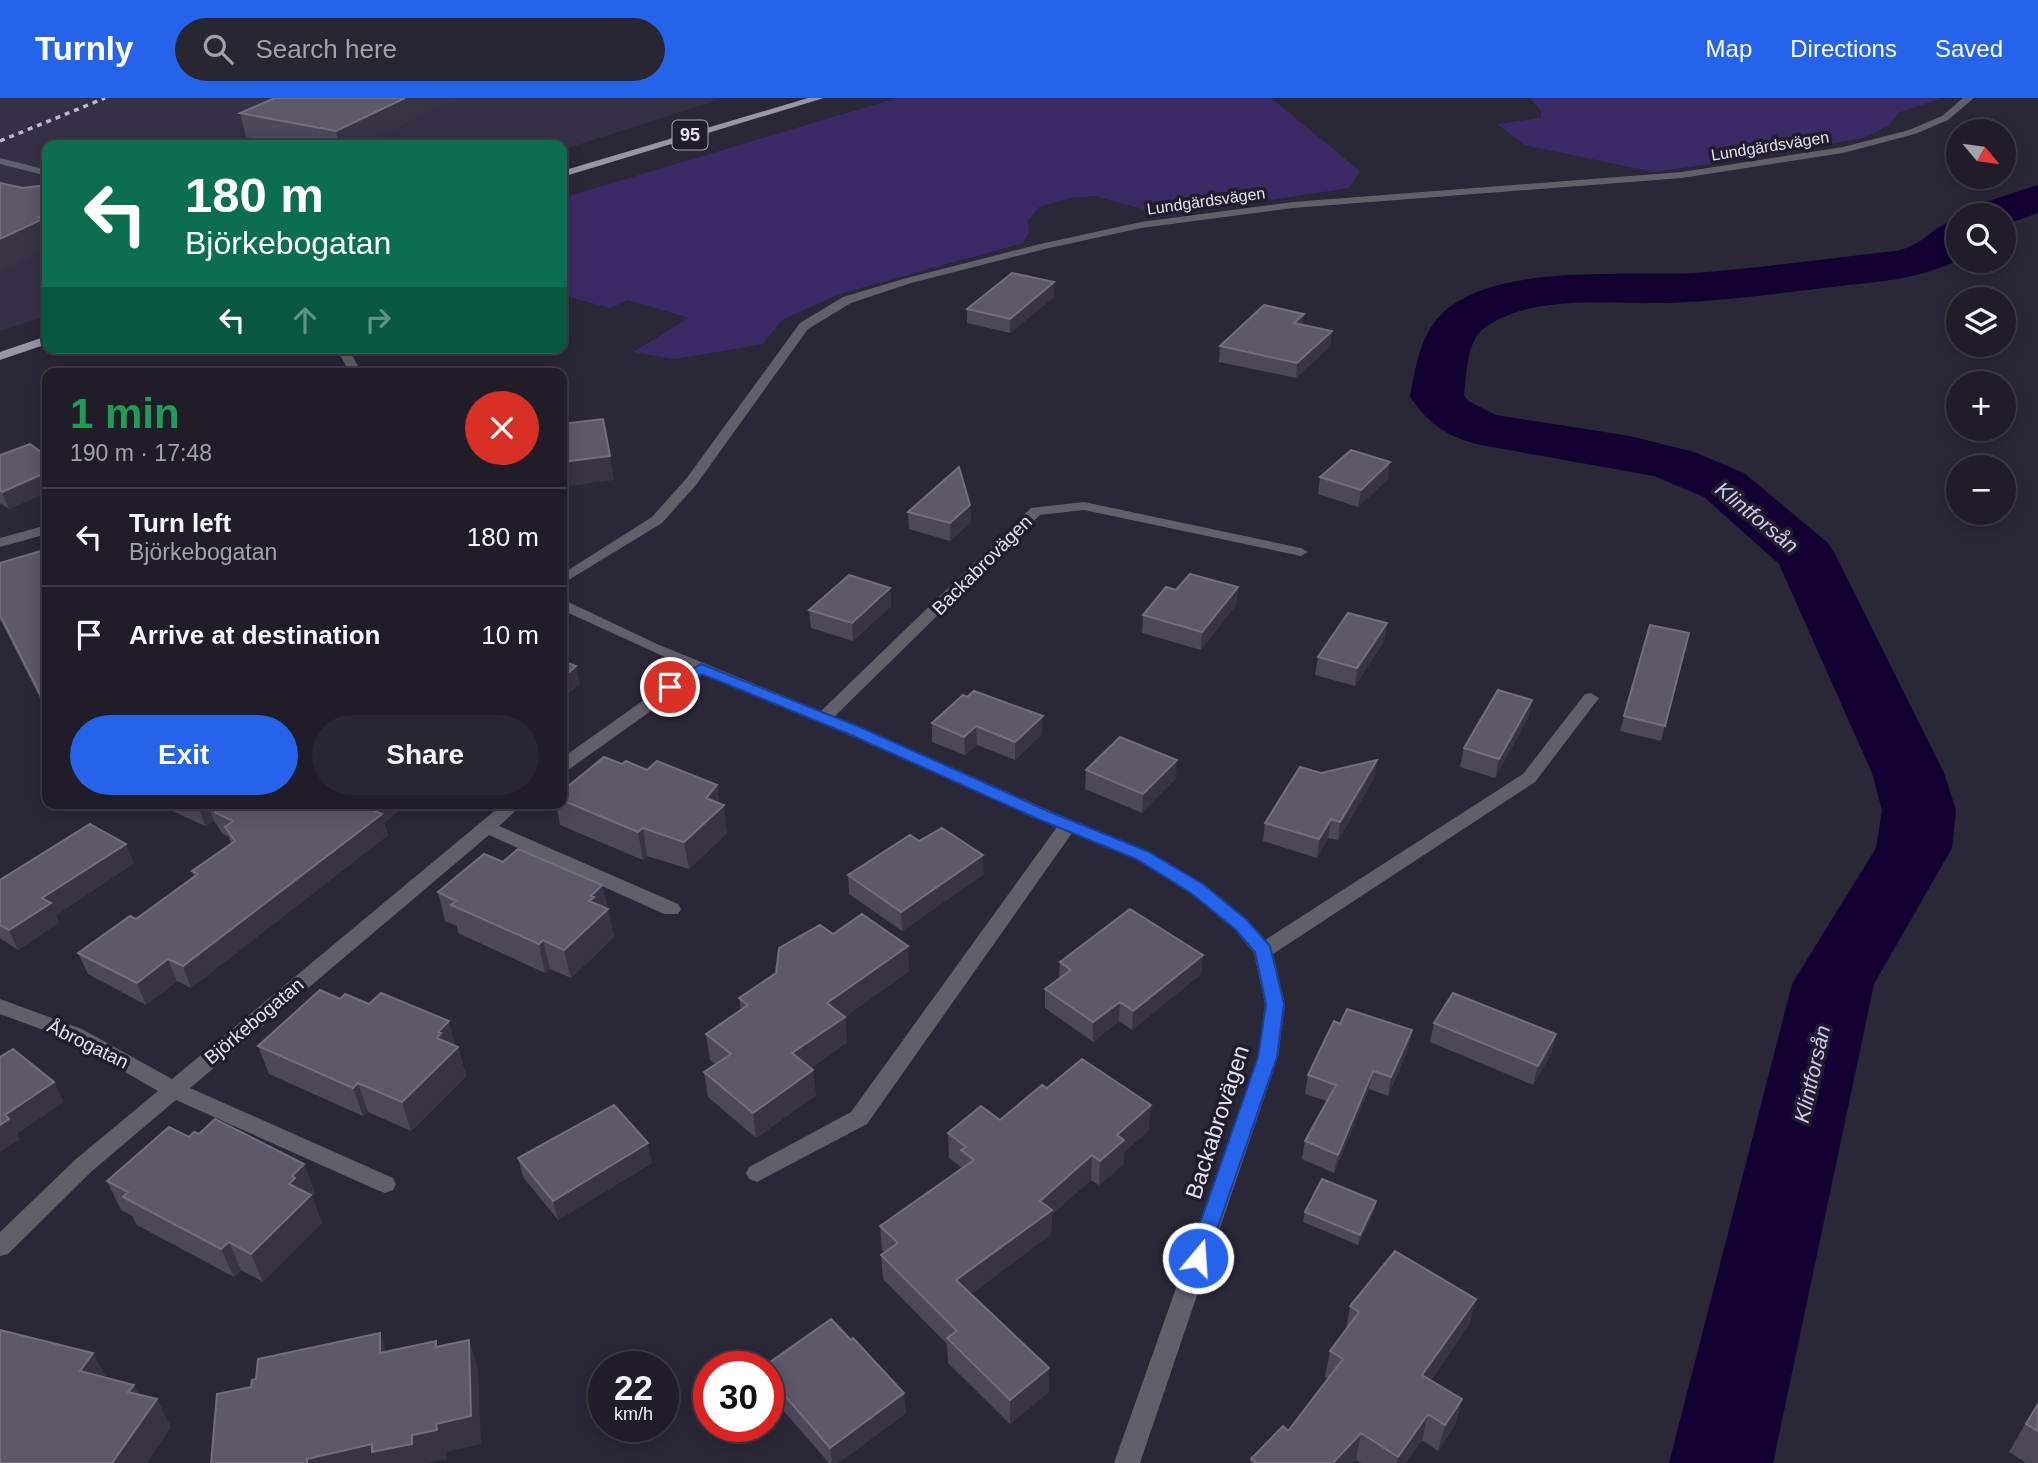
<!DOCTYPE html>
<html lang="en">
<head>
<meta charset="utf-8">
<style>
  :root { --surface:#201d29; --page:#282631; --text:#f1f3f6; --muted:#a2a2a8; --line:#3d3b46; --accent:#2563eb }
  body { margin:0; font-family:Arial,sans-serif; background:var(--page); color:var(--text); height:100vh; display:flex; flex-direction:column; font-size:26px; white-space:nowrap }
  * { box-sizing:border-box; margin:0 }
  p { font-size:23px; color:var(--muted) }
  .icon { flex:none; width:38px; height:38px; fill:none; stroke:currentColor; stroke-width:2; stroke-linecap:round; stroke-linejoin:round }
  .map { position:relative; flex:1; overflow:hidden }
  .side { position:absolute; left:42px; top:270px; width:525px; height:441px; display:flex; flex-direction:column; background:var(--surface); border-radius:14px; box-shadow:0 4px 18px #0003,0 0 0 2px var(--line) }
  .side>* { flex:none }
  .top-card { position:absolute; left:42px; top:42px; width:525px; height:214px; border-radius:14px; box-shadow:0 4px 18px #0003,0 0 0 2px var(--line); background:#0b6e4f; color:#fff; overflow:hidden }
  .needle { width:46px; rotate:119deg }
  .buttons { position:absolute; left:1946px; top:21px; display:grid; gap:14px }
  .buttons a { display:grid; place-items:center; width:70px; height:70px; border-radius:50%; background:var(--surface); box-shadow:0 4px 18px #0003,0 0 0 2px var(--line); font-size:35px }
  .speed { position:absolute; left:588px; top:1253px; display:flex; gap:14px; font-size:35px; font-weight:700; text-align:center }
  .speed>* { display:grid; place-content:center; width:91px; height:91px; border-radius:50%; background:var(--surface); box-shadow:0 4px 18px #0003,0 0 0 2px var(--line); line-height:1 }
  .speed small { font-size:18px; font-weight:400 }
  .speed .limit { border:10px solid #d22; background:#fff; color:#111 }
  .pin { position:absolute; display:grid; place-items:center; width:60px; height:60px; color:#fff; margin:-30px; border:4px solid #fff; border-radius:50%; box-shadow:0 2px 7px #0007 }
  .me { position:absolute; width:77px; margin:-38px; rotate:18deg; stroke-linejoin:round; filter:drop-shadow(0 0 5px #0008) }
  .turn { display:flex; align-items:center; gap:24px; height:147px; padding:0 28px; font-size:32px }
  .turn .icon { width:91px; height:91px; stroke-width:2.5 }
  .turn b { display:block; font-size:49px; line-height:60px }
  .lanes { display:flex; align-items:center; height:66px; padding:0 28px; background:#0003; justify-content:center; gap:35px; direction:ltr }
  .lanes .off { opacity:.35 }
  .round { display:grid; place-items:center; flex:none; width:74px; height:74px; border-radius:37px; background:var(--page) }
  .summary { display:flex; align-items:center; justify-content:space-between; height:119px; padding:0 28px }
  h1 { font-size:42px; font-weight:700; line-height:52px; color:#1e9e55 }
  .action { display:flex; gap:14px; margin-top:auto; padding:14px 28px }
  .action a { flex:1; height:80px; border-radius:42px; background:var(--accent); color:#fff; font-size:28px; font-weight:700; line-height:80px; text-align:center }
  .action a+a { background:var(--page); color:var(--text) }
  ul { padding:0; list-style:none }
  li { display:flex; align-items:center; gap:21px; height:98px; padding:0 28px; border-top:2px solid var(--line) }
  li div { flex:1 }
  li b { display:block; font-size:26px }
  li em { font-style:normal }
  header { display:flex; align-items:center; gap:42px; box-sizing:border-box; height:98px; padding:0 35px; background:var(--accent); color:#fff }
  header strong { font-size:33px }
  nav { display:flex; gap:38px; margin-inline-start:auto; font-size:24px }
  .search { width:490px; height:63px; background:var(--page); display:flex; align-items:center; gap:18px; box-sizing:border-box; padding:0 24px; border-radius:38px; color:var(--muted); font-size:26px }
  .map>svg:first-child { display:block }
  .built { fill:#353045 }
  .green { fill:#3c2a66 }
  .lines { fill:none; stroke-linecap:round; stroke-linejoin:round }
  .river { fill:#130131; fill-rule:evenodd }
  .minor { fill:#616068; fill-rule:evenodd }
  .primary { fill:#9895a6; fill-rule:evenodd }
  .rail { stroke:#bcbac6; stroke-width:3.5; stroke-dasharray:5 5; stroke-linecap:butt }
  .wall { fill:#4c4859 }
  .shaded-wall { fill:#383445 }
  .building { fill:#5d5969; stroke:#726e7d; stroke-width:2 }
  .route { fill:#2563eb; stroke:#184099; stroke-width:2 }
  .labels { text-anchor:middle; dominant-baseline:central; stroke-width:7; stroke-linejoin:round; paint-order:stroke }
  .far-street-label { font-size:16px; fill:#e3e1ec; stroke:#211d2d }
  .shield { fill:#211d2d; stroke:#a9a6b3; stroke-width:2 }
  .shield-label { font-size:18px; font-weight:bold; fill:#e3e1ec }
  .street-label { font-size:19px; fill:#e3e1ec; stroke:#211d2d }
  .water-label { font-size:21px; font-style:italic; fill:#d1c9f2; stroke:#211d2d }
  .near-street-label { font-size:23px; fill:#e3e1ec; stroke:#211d2d }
</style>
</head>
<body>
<header>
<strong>Turnly</strong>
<div class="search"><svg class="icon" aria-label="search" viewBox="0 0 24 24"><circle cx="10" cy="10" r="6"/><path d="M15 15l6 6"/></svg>Search here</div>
<nav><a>Map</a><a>Directions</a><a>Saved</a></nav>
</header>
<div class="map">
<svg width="2038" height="1365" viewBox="0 0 2038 1365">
  <rect width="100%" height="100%" fill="#2a2737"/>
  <!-- built -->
  <path class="built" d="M0,0H724L562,52V47H47V218L0,233Z"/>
  <!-- green -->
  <path class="green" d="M897,0H1271L1360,73L1349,90L1155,120L1143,111L1095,98L1070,100L1039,109L1028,123L1029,135L1023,145L839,196L782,222L763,246L675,261L633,254L689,220L628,202L610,210L562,197V100Z
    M1530,0H1942L1898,15L1889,27L1866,39L1781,56L1653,74L1525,47L1497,26L1541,20V13Z"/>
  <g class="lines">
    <!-- river -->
    <path class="river" d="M2038,87V115L2004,127V117H1967L1973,108Z
      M1958,121V162C1917,183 1869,184 1823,190C1772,196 1721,203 1669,205C1614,206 1527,195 1482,232C1466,246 1467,278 1464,297L1468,303L1496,317L1630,338L1694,354L1744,375L1828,445L1836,458L1944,675L1956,712L1952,750L1874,886L1773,1365H1669L1792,886L1876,750L1882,712L1872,675L1779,466L1704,399L1654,378L1481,347C1447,339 1430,327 1410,299C1416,268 1420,234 1446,212C1501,165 1626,179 1695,175C1762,170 1829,160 1896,153C1927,146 1931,128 1958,121Z"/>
    <!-- minor -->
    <path class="minor" d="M1963,0H1974L1948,22L1915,36L1843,55L1682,80L1293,110L1141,130L1045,151L911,185L851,205L808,231L696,387L662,425L562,486V476L652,419L686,381L800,225L843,199L903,181L1040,146L1141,124L1293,104L1682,74L1843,49L1909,32L1942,18Z
      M0,60L47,72V78L0,66Z
      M336,250H348L362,275H350Z
      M1084,404L1301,450L1308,454L1301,458L1084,412L1040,417L834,619C903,647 971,678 1039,708C1122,744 1205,770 1265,842L1523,676L1585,596L1591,595L1599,600L1535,684L1273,856L1285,906L1278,959L1140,1365H1114L1258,959L1265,906L1254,855L1234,831L1190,795L1135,761L1072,735L867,1026L757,1084L749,1081L746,1075L749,1069L851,1014L1057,729L851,638L703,576L568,672L562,673V660L689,570L562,512V501L657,546L821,613L1031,410Z
      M47,427V436L0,449V440Z
      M504,705H524L499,728L678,806L681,811L678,816H664L489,737L190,990L393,1080L396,1086L393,1092L385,1095L377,1092L176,1002L92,1073L8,1156L0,1158V1134L76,1061L158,993L68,941L0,916V901L82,931L172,981Z"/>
    <!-- primary -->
    <path class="primary" d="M808,0H824L562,79V73Z
      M47,238V246L0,262V254Z"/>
    <!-- rail -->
    <path class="rail" d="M0,43L105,0"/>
  </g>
  <!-- wall -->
  <path class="wall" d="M275,0L361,47H290L246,39L240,15Z
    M1054,199L1010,235L967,225V211Z
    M1303,227L1332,233L1330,248L1296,280L1219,264L1220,248Z
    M0,357L47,358V394L9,411L0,405Z
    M1320,379L1388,381L1358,409L1318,396Z
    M970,407L971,424L950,443L909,431L908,414Z
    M47,451V614L1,523H0V465Z
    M1238,489L1236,507L1201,552L1142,535L1143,517L1176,492Z
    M890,490L891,508L853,543L811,530L809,512Z
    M1387,525L1384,543L1355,588L1315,577L1318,559Z
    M1650,527L1689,535L1661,643L1620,633Z
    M963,597L1042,636L1015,662L977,647L965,657L932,644V625Z
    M1532,602L1528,620L1495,680L1460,669L1464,650Z
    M1377,662L1374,680L1338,742L1328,740L1317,760L1263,743L1265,725L1321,675Z
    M647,672L717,687L719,705L727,735L689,771L647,758L643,762L560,727L556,705H562V693Z
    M1086,672L1176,680L1142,715L1085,691Z
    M155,705H409L384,725L388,737L191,890L177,883L146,907L88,876L78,855L136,821L194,778L192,773L231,746L229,739L223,736L214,723L205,728Z
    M503,764L602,787L614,839L571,880L550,871L545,875L458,835L457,828L445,823L438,794Z
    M134,765L56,817L59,824L18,852L0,840V782Z
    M984,776L902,833L849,796L848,777Z
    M833,836L909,873L845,919L847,944L811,970L816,997L756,1040L708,999L704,974L716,966L710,962L706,936L741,912L739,900Z
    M1203,857L1201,876L1132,932L1119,923L1093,944L1045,910V891L1059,880L1060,864Z
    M340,901L458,949L466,978L411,1033L368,1014L363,1018L269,976L258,948Z
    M1434,925L1556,936L1551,956L1533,987L1430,944Z
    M1340,926L1412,932L1408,951L1388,998L1369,991L1334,1075L1302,1061L1305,1043L1327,1003L1305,996L1308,977Z
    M1047,990L1149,1032L1124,1054L1123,1067L1099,1087L1091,1082L1052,1116L1051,1136L971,1196L1049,1294L1010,1326L948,1265L947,1246L883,1181L881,1157L885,1154L882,1152L880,1128L962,1070L949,1060L948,1035L1000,1022Z
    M199,1036L304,1066L315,1095L312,1098L322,1125L263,1184L241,1172L234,1179L137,1127L132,1118L121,1112L107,1083L189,1039Z
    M518,1060L652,1065L558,1122L523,1079Z
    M1376,1103L1374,1113L1358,1147L1303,1124L1305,1114Z
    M1476,1201L1469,1227L1431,1282L1462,1301L1455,1327L1438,1353L1422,1342L1406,1365H1361L1356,1362L1352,1365H1250L1251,1361L1288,1333L1328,1281L1325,1279L1330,1253L1346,1231L1350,1208Z
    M766,1267L906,1315L838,1365H829L781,1310L780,1299L769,1287L768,1269H766Z
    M2038,1304V1365H2026L2009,1354Z"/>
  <!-- shaded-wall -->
  <path class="shaded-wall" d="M405,0H458L361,47H339L336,33Z
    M47,115V151L0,174V141Z
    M1054,184V199L1010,235V221Z
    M1304,216L1302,232L1294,225Z
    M1332,233L1330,248L1296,280L1297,265Z
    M610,358L614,382L562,389V364Z
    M1390,364L1388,381L1358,409L1361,392Z
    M47,374V394L9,411L2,394Z
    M970,407L971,424L950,443V425Z
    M1238,489L1236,507L1201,552L1202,534Z
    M890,490L891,508L853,543L852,525Z
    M1387,525L1384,543L1355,588L1357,570Z
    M576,568L580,587L564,599V604L562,606V580Z
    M1532,602L1528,620L1495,680L1499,661Z
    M1043,618L1042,636L1015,662V644Z
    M976,628L977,647L965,657L964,639Z
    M1177,662L1176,680L1142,715L1143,696Z
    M1377,662L1374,680L1338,742L1340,724Z
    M717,687L720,711L724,707L727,735L689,771L684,744L706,700Z
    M201,705H208L214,723L205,728L198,707Z
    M377,705H409L384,725L388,737L191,890L183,868Z
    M1331,721L1328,740L1317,760L1319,741Z
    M643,730L647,758L643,762L638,734Z
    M126,746L134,765L56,817L59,824L18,852L9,832L42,800Z
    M983,757L984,776L902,833L901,814Z
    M602,787L614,839L571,880L564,852L591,798Z
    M543,842L550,871L545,875L539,846Z
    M908,848L909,873L845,919L847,944L795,981L792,955L827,905Z
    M1203,857L1201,876L1132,932L1133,913Z
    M168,861L177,883L146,907L137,885Z
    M1120,904L1119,923L1093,944V924Z
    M449,923L456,950L458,949L466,978L411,1033L402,1004L437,940L438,934Z
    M1412,932L1408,951L1388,998L1391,979Z
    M1556,936L1551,956L1533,987L1538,968Z
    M813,972L816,997L756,1040L753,1015Z
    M1373,973L1369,991L1334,1075L1338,1057Z
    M54,984L64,1004L17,1036L20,1041L0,1054V1027L5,1017Z
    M358,985L368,1014L363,1018L353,990Z
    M1151,1007L1149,1032L1124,1054L1123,1067L1099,1087L1100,1063L1117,1037Z
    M648,1045L652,1065L558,1122L553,1103Z
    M1092,1057L1091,1082L1052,1116L1051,1136L957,1207L956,1182L1040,1103Z
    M304,1066L315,1095L312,1098L322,1125L263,1184L251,1156L289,1086L292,1078Z
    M1376,1103L1374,1113L1358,1147L1360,1137Z
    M229,1144L241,1172L234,1179L221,1151Z
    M1476,1201L1469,1227L1416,1303L1422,1277Z
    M380,1235L390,1264L380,1255Z
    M469,1242L478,1271L481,1346L446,1354L447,1361L425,1365H307V1361L412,1337L436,1326Z
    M93,1255L109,1284L80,1273Z
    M1049,1270V1294L1010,1326V1302Z
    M134,1287L148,1313L157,1301L171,1329L147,1365H112L128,1294Z
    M904,1295L906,1315L838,1365H832L830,1350Z
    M1462,1301L1455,1327L1438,1353L1445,1327Z
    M1428,1316L1422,1342L1406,1365H1397L1398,1359Z
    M1361,1335L1356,1362L1352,1365H1333Z"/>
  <!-- building -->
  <path class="building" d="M275,0H405L336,33L240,15Z
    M0,85L23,90L47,87V115L39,119L45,120L0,141Z
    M1012,175L1054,184L1010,221L967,211Z
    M1264,207L1304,216L1294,225L1332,233L1297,265L1220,248Z
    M603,321L610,358L562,364V326Z
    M30,346L47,358V374L2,394L0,392V357Z
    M1351,352L1390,364L1361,392L1320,379Z
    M959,369L970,407L950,425L908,414Z
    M47,451V610L0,517V465Z
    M1190,476L1238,489L1202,534L1143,517L1166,489L1176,492Z
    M849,477L890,490L852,525L809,512Z
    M1348,515L1387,525L1357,570L1318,559Z
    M1650,527L1689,535L1665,628L1624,618Z
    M562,563L576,568L562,580Z
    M1498,592L1532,602L1499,661L1464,650Z
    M974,593L1043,618L1015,644L976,628L964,639L932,625L963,597L967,599Z
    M1120,639L1177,662L1143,696L1086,672Z
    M604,659L622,666L626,663L647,672L657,663L717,687L706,700L724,707L684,744L643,730L638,734L562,702V693Z
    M1377,662L1340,724L1331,721L1319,741L1265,725L1300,669L1321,675Z
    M209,705H377L370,711L382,716L183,868L168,861L137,885L78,855L130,818L136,821L198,776L192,773L235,743L225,729L233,723L216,715Z
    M90,726L126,746L42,800L51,805L9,832L0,827V782Z
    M942,730L983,757L901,814L848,777L910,737L919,743Z
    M518,751L602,787L591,798L594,799L589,803L608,811L564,852L543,842L539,846L451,807L456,803L438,794L484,756L503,764Z
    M1130,811L1203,857L1133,913L1120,904L1093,924L1045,891L1071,872L1060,864Z
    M862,816L908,848L827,905L845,919L792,955L813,972L753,1015L704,974L731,956L706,936L748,907L739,900L776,875L779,850L820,827L833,836Z
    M320,892L340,901L345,896L369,906L381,895L449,923L438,934L441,935L437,940L458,949L402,1004L358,985L353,990L258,948Z
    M1453,895L1556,936L1538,968L1434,925Z
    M1347,911L1412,932L1391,979L1373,973L1338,1057L1305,1043L1336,987L1308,977L1334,923L1340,926Z
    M13,951L54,984L5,1017L9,1021L0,1027V959Z
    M1082,961L1151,1007L1117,1037L1124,1042L1100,1063L1092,1057L1040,1103L1052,1112L956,1182L1049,1270L1010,1302L947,1240L957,1233L881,1157L898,1145L880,1128L974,1062L961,1052L966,1049L948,1035L981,1008L1000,1022L1042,987L1047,990Z
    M614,1007L648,1045L553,1103L518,1060Z
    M215,1021L304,1066L292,1078L295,1080L289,1086L311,1097L251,1156L229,1144L221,1151L123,1099L128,1094L107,1083L169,1029L189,1039L194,1034L199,1036Z
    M1322,1081L1376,1103L1360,1137L1305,1114Z
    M1395,1153L1476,1201L1422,1277L1462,1301L1445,1327L1428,1316L1398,1359L1361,1335L1333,1365H1256L1251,1361L1283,1328L1288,1333L1343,1261L1330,1253L1359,1214L1350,1208Z
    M831,1221L851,1242L853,1240L904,1295L830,1350L779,1291L783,1287L766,1267Z
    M0,1232L93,1255L80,1273L134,1287L128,1294L157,1301L112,1365H0Z
    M380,1235V1255L436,1243V1249L469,1242L471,1318L436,1326L437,1332L412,1337V1346L372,1354V1346L307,1361V1365H211L217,1296L251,1289L252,1282L256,1281L258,1261Z
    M2038,1306V1333L2026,1326Z"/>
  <!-- route -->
  <path class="route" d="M701,566L862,630L1050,714L1147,753L1203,786L1247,822L1270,848L1284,906L1277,959L1205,1166L1198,1169L1191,1166L1188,1160L1258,959L1266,906L1255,854L1235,831L1191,795L1136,761L1038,721L851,637L702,576L676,592H665L663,589Z"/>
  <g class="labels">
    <!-- far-street labels -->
    <g class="far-street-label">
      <text transform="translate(1770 48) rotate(-9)">Lundgärdsvägen</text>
      <text transform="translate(1206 103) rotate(-8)">Lundgärdsvägen</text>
    </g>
    <!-- shield labels -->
    <rect class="shield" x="672.5" y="22.5" width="35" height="29" rx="5"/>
    <g class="shield-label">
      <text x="690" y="37">95</text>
    </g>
    <!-- street labels -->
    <g class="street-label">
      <text transform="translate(982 467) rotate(-45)">Backabrovägen</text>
      <text transform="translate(254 923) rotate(-40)">Björkebogatan</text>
      <text transform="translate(88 946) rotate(26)">Åbrogatan</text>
    </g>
    <!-- water labels -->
    <g class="water-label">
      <text transform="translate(1757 419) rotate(39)">Klintforsån</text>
      <text transform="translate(1812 976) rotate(-77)">Klintforsån</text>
    </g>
    <!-- near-street labels -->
    <g class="near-street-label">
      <text transform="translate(1217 1024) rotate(-72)">Backabrovägen</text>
    </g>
  </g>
</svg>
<div class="buttons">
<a><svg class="needle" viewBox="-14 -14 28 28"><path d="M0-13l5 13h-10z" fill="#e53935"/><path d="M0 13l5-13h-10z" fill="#a2a2a8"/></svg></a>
<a><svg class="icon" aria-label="search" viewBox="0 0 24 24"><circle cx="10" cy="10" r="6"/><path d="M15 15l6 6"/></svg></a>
<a><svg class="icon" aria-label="layers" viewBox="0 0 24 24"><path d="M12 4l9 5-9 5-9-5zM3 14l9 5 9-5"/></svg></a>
<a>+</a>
<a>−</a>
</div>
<div class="speed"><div>22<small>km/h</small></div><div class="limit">30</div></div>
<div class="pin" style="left:670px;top:589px;background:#d93025"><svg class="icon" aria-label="arrive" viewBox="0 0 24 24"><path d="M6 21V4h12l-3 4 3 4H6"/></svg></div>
<svg class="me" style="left:1198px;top:1160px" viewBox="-20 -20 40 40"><circle r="17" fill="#2563eb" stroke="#fff" stroke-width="3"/><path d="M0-11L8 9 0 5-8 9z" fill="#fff"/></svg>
<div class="top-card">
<div class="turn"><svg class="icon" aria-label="left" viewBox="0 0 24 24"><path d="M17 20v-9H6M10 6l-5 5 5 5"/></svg><div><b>180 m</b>Björkebogatan</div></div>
<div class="lanes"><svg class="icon" aria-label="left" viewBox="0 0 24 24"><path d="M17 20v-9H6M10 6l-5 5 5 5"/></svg><svg class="icon off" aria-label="ahead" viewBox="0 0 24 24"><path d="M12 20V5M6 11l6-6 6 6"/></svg><svg class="icon off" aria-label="right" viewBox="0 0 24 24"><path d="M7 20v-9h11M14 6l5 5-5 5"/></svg></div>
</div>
<section class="side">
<div class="summary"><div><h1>1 min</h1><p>190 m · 17:48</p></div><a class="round" style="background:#d93025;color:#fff"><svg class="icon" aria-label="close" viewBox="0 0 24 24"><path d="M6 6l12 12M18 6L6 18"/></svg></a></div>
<ul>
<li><svg class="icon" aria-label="left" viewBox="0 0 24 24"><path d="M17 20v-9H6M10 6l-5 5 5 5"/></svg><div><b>Turn left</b><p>Björkebogatan</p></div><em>180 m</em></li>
<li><svg class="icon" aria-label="arrive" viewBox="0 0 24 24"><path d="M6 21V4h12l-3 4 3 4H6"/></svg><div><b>Arrive at destination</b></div><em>10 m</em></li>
</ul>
<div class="action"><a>Exit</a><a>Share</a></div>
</section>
</div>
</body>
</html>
